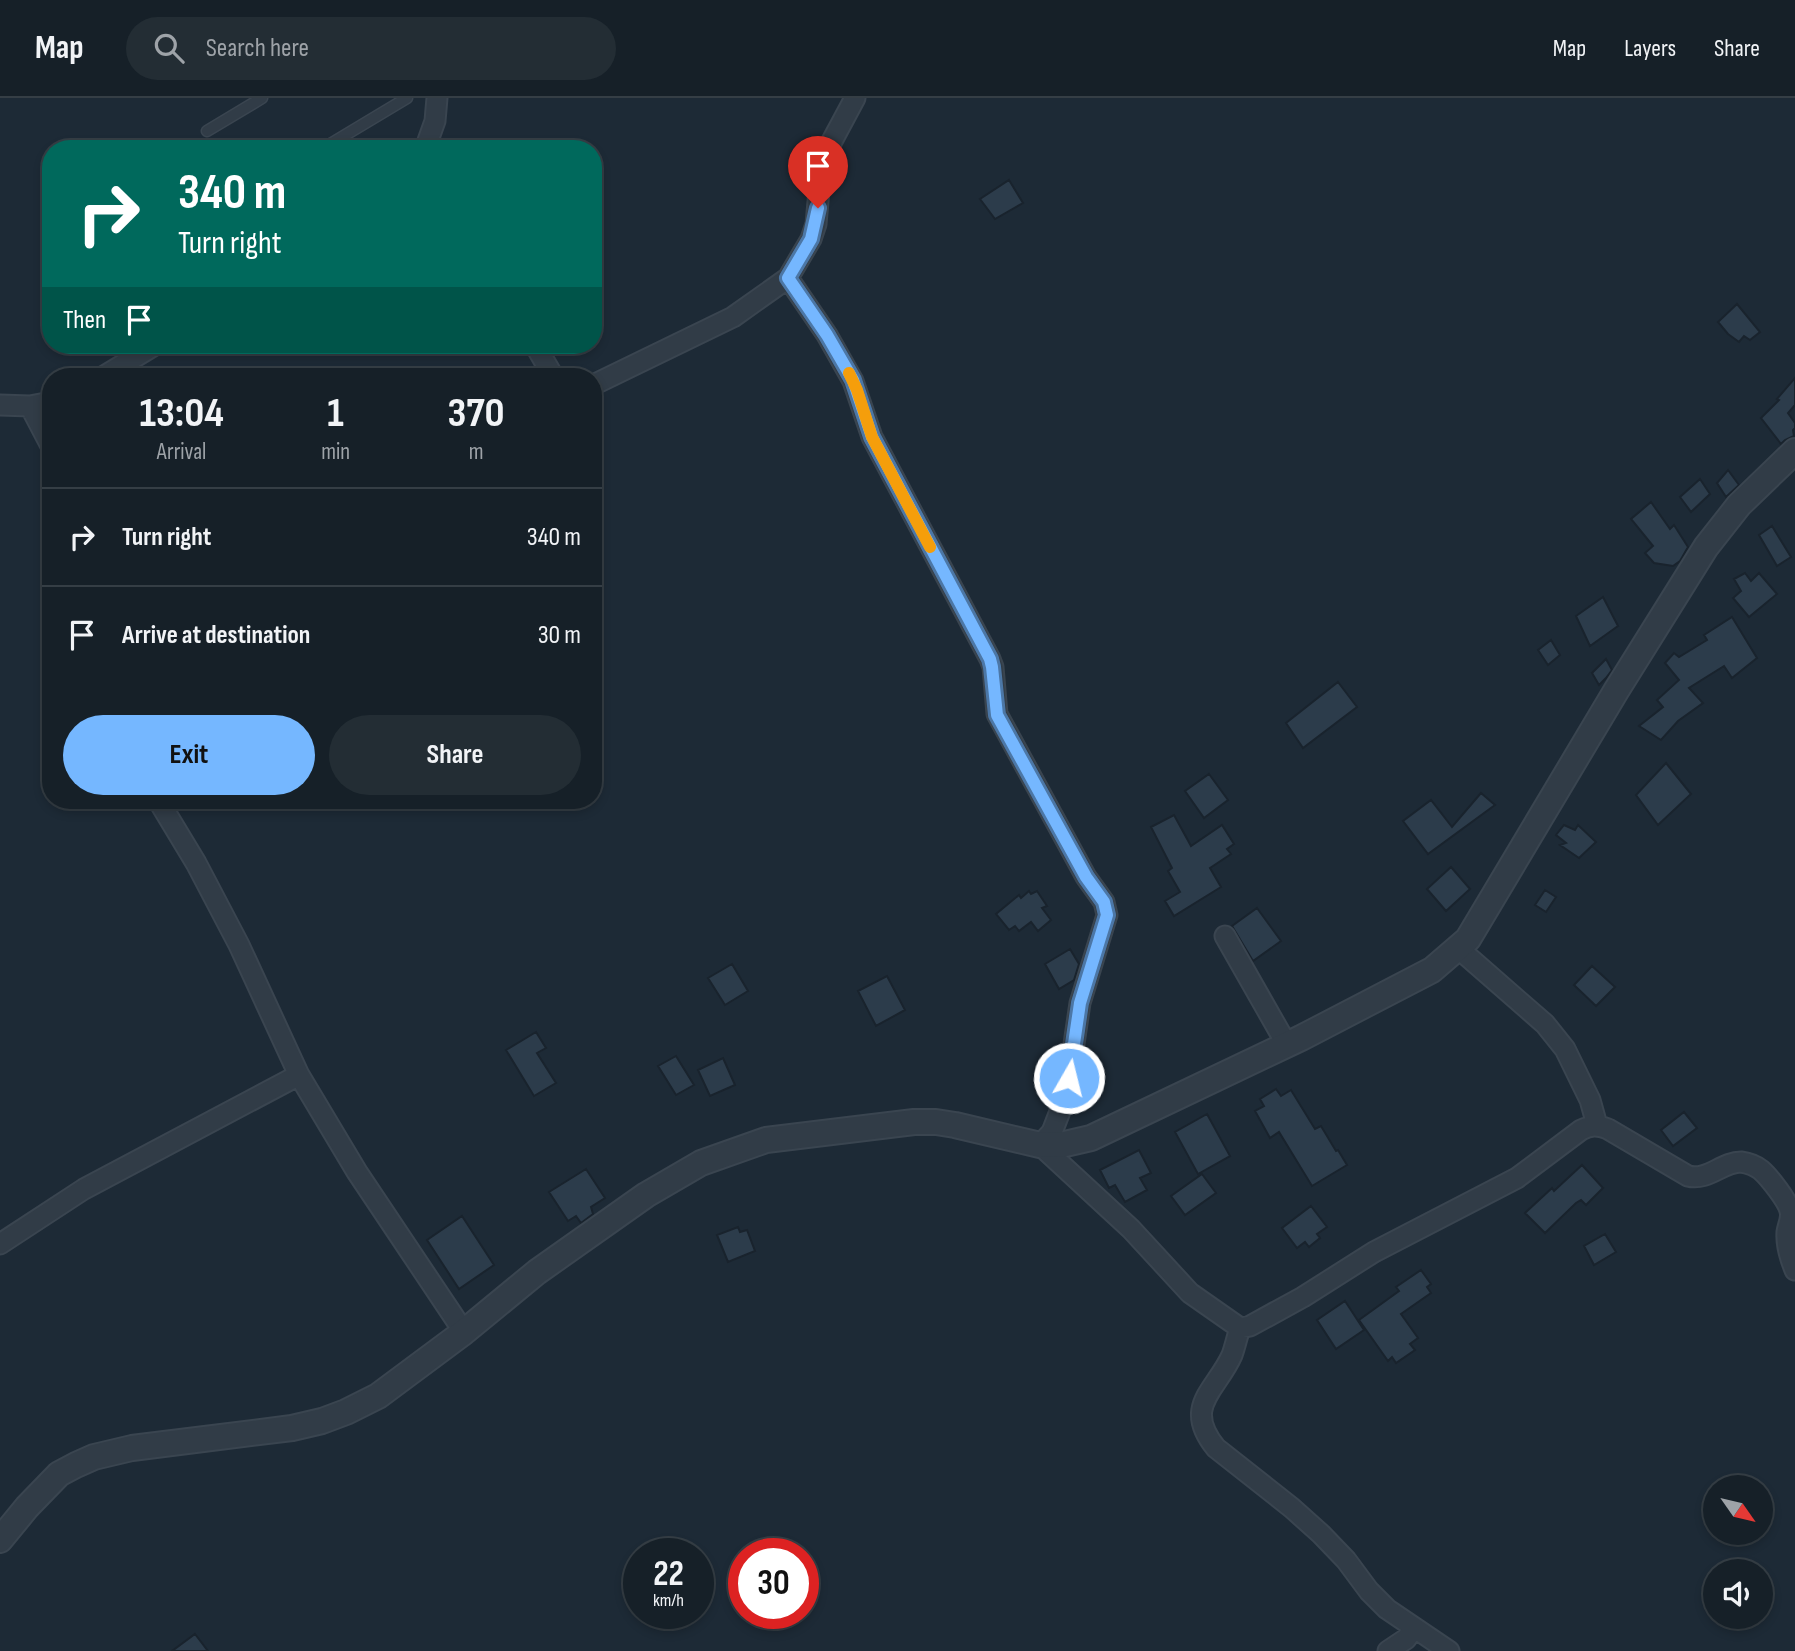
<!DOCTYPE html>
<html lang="en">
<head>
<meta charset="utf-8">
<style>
  :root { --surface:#162028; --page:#232d34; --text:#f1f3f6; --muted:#9ea3a8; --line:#353e45; --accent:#75b7ff }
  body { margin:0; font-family:"Sofia Sans Condensed",sans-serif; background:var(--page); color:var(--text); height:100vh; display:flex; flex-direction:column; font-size:26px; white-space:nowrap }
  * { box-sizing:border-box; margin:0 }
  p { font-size:23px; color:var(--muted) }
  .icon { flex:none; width:38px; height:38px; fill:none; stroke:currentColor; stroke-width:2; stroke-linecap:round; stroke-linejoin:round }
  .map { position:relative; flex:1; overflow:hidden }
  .details { position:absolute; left:42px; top:270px; width:560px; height:441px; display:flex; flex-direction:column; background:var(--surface); border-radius:28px; box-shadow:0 4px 10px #0003,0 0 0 2px var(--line) }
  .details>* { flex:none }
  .banner { position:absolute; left:42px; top:42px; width:560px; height:214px; border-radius:28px; box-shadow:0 4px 10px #0003,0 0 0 2px var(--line); background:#00695c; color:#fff; overflow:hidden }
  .needle { width:46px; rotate:124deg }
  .controls { position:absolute; left:1703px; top:1377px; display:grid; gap:14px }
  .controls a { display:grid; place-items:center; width:70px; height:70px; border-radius:50%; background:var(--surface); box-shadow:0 4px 10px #0003,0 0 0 2px var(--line); font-size:35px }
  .speed { position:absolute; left:623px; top:1440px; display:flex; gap:14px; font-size:35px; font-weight:700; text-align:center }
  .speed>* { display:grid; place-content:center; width:91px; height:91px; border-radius:50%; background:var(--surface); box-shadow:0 4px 10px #0003,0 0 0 2px var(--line); line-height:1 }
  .speed small { font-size:18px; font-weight:400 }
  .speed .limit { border:10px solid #d22; background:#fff; color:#111 }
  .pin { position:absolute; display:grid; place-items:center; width:60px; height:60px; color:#fff; margin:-72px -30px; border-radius:50% 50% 50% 0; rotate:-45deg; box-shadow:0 0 7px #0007 }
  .pin .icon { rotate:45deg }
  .me { position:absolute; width:77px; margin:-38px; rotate:8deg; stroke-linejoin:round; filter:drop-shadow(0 0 5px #0008) }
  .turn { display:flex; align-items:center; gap:24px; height:147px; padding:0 21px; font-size:32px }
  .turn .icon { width:91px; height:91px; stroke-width:2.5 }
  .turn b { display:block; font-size:49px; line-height:60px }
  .then { display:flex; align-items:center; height:66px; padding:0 21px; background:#0003; gap:14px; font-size:26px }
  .eta { display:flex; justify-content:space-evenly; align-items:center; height:119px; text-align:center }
  .eta b { font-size:42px; font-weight:700; line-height:49px }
  .primary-button { display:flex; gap:14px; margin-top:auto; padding:14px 21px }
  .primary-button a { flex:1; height:80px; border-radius:42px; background:var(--accent); color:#111; font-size:28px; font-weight:700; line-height:80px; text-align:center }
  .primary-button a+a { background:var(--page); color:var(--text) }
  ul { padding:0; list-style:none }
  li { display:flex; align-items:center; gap:21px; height:98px; padding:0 21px; border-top:2px solid var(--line) }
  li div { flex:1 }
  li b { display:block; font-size:26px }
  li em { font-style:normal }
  header { display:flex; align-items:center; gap:42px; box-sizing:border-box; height:98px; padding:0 35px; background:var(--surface); border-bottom:2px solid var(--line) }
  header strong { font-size:33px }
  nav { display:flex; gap:38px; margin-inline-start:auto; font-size:24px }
  .search { width:490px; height:63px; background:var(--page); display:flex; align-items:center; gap:18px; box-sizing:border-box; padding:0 24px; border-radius:38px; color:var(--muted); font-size:26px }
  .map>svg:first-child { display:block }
  .building { fill:#2c3c4b; stroke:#19232d; stroke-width:2 }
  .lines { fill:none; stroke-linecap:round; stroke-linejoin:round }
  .service-casing { stroke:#3a4550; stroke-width:13 }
  .minor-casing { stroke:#3a4550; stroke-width:23 }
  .tertiary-casing { stroke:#3a4550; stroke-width:28 }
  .service { stroke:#313c47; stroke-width:10 }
  .minor { stroke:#313c47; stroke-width:19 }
  .tertiary { stroke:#313c47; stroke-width:24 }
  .route-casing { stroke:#4c77a6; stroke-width:18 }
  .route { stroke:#75b7ff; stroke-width:12 }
  .slow { stroke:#f59e0b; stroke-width:12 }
</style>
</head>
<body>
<header>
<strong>Map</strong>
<div class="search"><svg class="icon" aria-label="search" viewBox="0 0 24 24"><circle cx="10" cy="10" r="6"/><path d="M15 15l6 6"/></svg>Search here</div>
<nav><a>Map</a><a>Layers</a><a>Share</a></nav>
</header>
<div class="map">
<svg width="1795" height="1553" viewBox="0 0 1795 1553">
  <rect width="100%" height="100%" fill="#1d2a36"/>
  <!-- building -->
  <path class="building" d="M1009,82L1023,105L995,121L980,101Z
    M1737,206L1760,234L1750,242L1744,238L1739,244L1728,236L1718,224Z
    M1795,280V307L1788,315L1795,325V330L1793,332L1794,338L1785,342L1781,346L1761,320L1779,302L1777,301Z
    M1728,372L1739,387L1726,399L1717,385Z
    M1700,381L1710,396L1691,414L1680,399Z
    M1651,404L1670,431L1674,427L1688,449L1680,463L1673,468L1654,465L1645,455L1653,448L1631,421Z
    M1772,428L1791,459L1777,468L1759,437Z
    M1745,475L1751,483L1759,475L1777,496L1749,519L1733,500L1741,493L1734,481Z
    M1603,499L1618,528L1590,548L1576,518Z
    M1732,519L1757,560L1732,580L1724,568L1689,590L1703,605L1678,623L1661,642L1639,628L1663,609L1657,602L1679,582L1665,565L1674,555L1679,559L1707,542L1704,537Z
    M1551,542L1560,557L1548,567L1538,552Z
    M1606,561L1612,572L1606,580L1599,587L1592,575Z
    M1338,584L1357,609L1303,650L1286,625Z
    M1666,665L1691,696L1658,727L1636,697Z
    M1209,676L1228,702L1204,720L1185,693Z
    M1481,695L1495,707L1428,756L1403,723L1431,702L1452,729Z
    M1174,717L1191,748L1222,727L1234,746L1227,751L1231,756L1210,770L1221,789L1174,818L1165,803L1180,794L1168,773L1172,770L1151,729Z
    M1564,727L1575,732L1578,727L1596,744L1579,760L1560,747L1566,745L1556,737Z
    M1451,769L1470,791L1446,813L1427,791Z
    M1545,792L1556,799L1546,814L1535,807Z
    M1029,793L1031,796L1037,793L1047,808L1042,810L1051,822L1038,833L1031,824L1019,833L1015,828L1009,832L996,816L1019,797L1021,800Z
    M1257,810L1281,843L1253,863L1232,828Z
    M1070,851L1079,866L1074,882L1059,891L1045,866Z
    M732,866L748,893L725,907L708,880Z
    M1592,868L1615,889L1596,908L1574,887Z
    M887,878L905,912L876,928L858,893Z
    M536,934L546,950L537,955L556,985L534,998L506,952Z
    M676,958L694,987L676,997L658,968Z
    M723,960L735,987L710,998L698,972Z
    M1276,991L1281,998L1291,992L1315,1031L1321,1028L1336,1053L1338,1052L1347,1067L1312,1088L1279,1034L1270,1040L1255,1013L1264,1008L1260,1001Z
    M1684,1014L1697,1030L1673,1048L1661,1032Z
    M1207,1016L1230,1058L1198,1076L1175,1034Z
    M1139,1052L1151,1075L1140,1080L1147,1092L1125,1104L1115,1087L1109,1090L1100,1072Z
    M1582,1067L1603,1090L1586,1107L1581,1102L1576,1105L1545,1135L1525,1115L1552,1090L1554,1093Z
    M586,1071L605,1100L591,1109L593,1116L581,1125L576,1118L568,1123L549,1094Z
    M1202,1076L1216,1095L1185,1117L1171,1098Z
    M1311,1108L1327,1129L1317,1136L1320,1140L1309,1149L1305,1144L1297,1150L1282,1130Z
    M462,1118L494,1167L459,1191L427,1142Z
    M738,1129L740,1134L747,1132L755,1153L728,1164L717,1137Z
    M1605,1136L1616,1154L1594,1167L1584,1148Z
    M1421,1172L1431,1186L1427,1189L1431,1195L1401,1216L1418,1240L1410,1246L1415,1252L1396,1265L1392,1259L1388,1263L1359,1222L1399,1193L1396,1189Z
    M1345,1203L1364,1232L1336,1251L1317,1222Z
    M195,1536L208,1553H172Z"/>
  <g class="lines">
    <!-- service casing -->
    <g class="service-casing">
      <path id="service" d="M207,33L262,0
        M322,51L407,0"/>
    </g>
    <!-- minor casing -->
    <g class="minor-casing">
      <path id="minor" d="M425,51L435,23L437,0
        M788,180L827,237L853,283L872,339L990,561L993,569L997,616L1086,779L1104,804L1107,817L1080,905L1069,980L1064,1003L1052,1034L1040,1047L1131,1131L1190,1195L1240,1230L1250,1228L1303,1199L1374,1154L1517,1080L1581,1032C1591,1027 1597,1027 1608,1031L1688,1078C1708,1083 1722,1064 1741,1064C1748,1065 1756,1068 1761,1072C1769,1079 1788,1103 1790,1113C1792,1120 1788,1127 1787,1134C1786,1147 1790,1160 1795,1172
        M535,247L553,278
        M104,278L155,247
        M593,287L733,219L788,180L811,141L816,126L820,81L825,63L832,43L855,0
        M0,307L30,308L51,304
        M30,308L51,348
        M158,702L196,765L239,847L299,977L357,1074L464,1234
        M1225,838L1287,947
        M1458,850L1545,926L1565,951L1590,1002L1597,1027
        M0,1146L84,1091L299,977
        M1240,1230C1237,1239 1235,1249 1232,1257C1216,1293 1182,1308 1216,1350L1292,1410L1321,1436L1346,1462L1369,1493L1387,1511L1449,1553
        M1388,1553L1406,1541L1414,1530"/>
    </g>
    <!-- tertiary casing -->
    <g class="tertiary-casing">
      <path id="tertiary" d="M0,1442L27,1409L59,1376L76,1367L94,1359L132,1350L292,1330L322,1323L346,1314L378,1298L464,1234L537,1174L646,1097L701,1065L766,1042L914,1024H936L955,1027L1040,1047L1065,1046L1091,1040L1301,940L1432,872L1468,841L1616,593L1706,449L1739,407L1795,353"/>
    </g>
    <!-- service -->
    <use href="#service" class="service"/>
    <!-- minor -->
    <use href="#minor" class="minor"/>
    <!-- tertiary -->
    <use href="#tertiary" class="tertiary"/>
  </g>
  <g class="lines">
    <!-- route casing -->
    <g class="route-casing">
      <path id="route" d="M818,110L811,141L788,180L827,237L853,282L872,339L990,561L992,569L997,617L1086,779L1104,804L1107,817L1080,905L1069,980"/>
    </g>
    <!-- route -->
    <use href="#route" class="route"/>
    <!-- slow -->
    <path class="slow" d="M849,275L857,292L872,339L930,449"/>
  </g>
</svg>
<div class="controls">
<a><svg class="needle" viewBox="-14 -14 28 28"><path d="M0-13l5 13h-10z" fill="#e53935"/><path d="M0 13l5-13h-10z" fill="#9ea3a8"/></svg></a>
<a><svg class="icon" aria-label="sound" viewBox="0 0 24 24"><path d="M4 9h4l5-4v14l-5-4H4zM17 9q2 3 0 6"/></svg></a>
</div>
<div class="speed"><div>22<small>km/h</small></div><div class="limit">30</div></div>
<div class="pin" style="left:818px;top:110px;background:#d93025"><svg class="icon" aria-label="arrive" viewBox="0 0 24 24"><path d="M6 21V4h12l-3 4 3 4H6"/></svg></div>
<svg class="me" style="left:1069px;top:980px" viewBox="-20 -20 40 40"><circle r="17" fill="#75b7ff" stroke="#fff" stroke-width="3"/><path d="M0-11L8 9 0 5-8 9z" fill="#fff"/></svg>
<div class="banner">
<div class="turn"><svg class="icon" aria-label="right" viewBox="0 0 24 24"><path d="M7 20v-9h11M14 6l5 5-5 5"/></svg><div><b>340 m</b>Turn right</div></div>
<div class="then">Then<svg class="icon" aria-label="arrive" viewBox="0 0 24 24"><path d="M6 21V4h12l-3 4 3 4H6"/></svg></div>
</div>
<section class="details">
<div class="eta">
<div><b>13:04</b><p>Arrival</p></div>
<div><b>1</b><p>min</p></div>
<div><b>370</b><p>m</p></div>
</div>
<ul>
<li><svg class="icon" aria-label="right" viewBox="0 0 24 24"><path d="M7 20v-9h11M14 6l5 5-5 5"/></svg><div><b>Turn right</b></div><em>340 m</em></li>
<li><svg class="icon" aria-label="arrive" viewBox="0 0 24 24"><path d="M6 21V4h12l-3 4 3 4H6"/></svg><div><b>Arrive at destination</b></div><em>30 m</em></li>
</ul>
<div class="primary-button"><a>Exit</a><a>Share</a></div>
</section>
</div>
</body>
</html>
